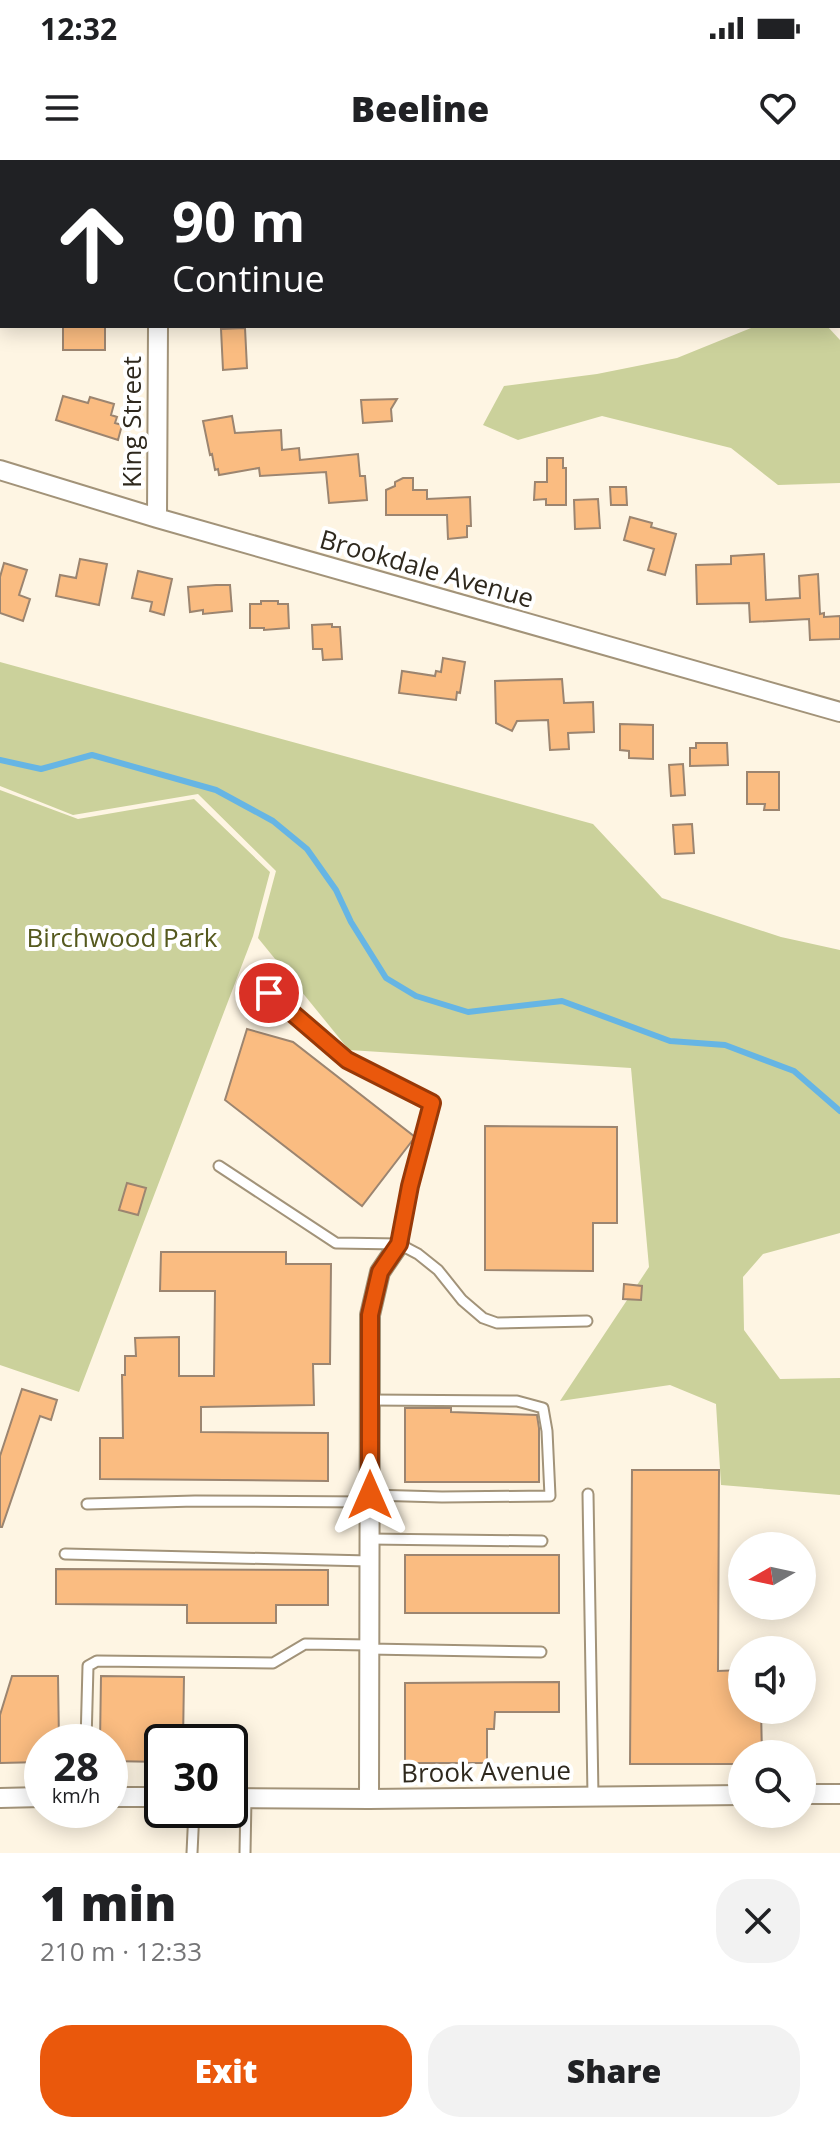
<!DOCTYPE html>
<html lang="en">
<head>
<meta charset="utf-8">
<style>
  :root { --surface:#fff; --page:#f2f2f2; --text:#202124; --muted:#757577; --accent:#ea580c }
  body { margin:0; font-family:"Open Sans",sans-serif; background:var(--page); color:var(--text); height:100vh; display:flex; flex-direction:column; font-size:30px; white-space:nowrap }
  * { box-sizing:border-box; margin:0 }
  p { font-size:26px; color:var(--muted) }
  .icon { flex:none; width:44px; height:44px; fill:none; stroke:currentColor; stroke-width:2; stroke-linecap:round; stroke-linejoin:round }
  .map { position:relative; height:1693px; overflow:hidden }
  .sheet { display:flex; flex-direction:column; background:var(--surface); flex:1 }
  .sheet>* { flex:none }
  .banner { position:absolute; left:0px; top:0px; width:840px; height:168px; box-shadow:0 4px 20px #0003; background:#202124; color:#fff; overflow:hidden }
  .needle { width:52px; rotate:261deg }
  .fabs { position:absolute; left:728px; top:1372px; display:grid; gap:16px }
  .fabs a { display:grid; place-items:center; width:88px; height:88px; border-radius:50%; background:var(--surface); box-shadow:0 4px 20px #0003; font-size:40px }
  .speed { position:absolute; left:24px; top:1564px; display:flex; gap:16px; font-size:40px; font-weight:700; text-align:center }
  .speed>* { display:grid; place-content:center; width:104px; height:104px; border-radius:50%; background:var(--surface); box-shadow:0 4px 20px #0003; line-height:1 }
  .speed small { font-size:20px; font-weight:400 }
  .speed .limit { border:4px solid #111; border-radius:12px; background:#fff; color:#111 }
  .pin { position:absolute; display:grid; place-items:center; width:68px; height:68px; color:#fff; margin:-34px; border:4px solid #fff; border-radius:50%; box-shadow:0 2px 8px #0007 }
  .me { position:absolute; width:88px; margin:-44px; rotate:0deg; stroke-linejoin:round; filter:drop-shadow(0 0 6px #0008) }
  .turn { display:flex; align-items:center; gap:28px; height:168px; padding:0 40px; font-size:36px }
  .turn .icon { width:104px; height:104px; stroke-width:2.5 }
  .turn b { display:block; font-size:56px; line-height:68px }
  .round { display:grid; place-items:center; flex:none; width:84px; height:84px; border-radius:32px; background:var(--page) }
  .overview { display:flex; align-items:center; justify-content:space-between; height:136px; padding:0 40px }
  h1 { font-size:48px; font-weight:800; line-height:60px }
  .button { display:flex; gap:16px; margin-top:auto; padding:16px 40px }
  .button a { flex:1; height:92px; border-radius:32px; background:var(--accent); color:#fff; font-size:32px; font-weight:800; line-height:92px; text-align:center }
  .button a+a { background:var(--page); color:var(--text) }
  .status { display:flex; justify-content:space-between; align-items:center; height:56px; padding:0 40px; background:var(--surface); direction:ltr }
  .status svg { height:22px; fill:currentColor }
  header { display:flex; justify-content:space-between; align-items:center; height:104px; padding:0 40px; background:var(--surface); font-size:36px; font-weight:800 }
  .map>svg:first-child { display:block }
  .green { fill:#cbd19b }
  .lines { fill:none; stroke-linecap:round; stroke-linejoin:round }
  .stream { stroke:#66b5e4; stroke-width:6 }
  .building { fill:#fabc81; stroke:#9c8570; stroke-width:2 }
  .service-casing { stroke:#a29379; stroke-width:13 }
  .minor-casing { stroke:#a29379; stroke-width:22 }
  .service { stroke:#fff; stroke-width:9 }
  .minor { stroke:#fff; stroke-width:18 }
  .route-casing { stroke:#983908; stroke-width:20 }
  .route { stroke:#ea580c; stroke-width:14 }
  .labels { text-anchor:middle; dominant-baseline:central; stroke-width:8; stroke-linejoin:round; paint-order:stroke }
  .street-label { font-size:26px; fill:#2e281d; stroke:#fff }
  .park-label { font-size:26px; fill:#55591e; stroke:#fff }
</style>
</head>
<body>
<div class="status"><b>12:32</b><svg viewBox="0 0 49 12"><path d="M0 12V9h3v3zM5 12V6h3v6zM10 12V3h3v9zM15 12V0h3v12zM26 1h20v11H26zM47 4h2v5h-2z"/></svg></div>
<header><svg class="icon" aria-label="menu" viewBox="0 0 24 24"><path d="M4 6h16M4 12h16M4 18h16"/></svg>Beeline<svg class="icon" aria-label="heart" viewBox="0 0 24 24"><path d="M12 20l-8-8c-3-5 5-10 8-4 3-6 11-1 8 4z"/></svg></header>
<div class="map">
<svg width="840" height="1693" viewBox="0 0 840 1693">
  <rect width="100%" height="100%" fill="#fef5e3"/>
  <!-- green -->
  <path class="green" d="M756,166H827L840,180V323L778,325L731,288L602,256L518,280L483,265L504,226L597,214L677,198Z
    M0,502L593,664L662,738L781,777L840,790V1073L763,1094L743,1117L744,1170L780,1219L840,1218V1335L721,1325L716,1244L670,1225L560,1241L649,1107L631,908L349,890L258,778L276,711L198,634L73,655L0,626Z
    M0,630L78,659L194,639L270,712L253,776L79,1232L0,1205Z"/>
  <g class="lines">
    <!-- stream -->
    <path class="stream" d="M0,600L41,609L92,595L216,630L273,661L307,689L336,730L351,762L386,818L416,836L468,852L562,841L670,881L725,885L794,911L840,951"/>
  </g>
  <!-- building -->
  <path class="building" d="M63,166H105V190H63Z
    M245,168L247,208L223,210L221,169Z
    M63,236L88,243L90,237L114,244L111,255L117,257L115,263L122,265L118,280L56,260Z
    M397,239L391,249L392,261L363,263L361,240Z
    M232,256L235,273L281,270L282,290L299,288L300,300L358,294L360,316H365L367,340L329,343L326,312L260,316L259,308L219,315L218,309L215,310L212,294L210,295L203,261Z
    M547,298H563V308H566V345H546V339L534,340L535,322H547Z
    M403,318H413V330H427V339L470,337L471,366H467V377L448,379L447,355H386V330L395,326V322Z
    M610,327H626L627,345H611Z
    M598,339L600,368L575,369L574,340Z
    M630,357L652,363L651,367L676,374L665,415L648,410L654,389L624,380Z
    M764,394L766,440L800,438L799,416L818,414L820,454L824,453V457L840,456V479L810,480L809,459L750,462L749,443L697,444L696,405L731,404V396Z
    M80,399L107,404L99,445L56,436L60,415L76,418Z
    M4,403L27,410L19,435L30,439L23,461L0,453V417Z
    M138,411L172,419L164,455L150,451L152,442L132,438Z
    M216,425H230L232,451L203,454V450L190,452L188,427Z
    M261,441H278V444H288L289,468L264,470V468H250V444H261Z
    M332,464V467H340L342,499L323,500L322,489H313L312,465Z
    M443,498L465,502L460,533L457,532L456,540L399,533L402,511L435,516L436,511L441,512Z
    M562,519L564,543L593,542L594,572L568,573L569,589L550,590L548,560L517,561L512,571L496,563L495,521Z
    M620,564L653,565V599L629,598V591L620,590Z
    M696,583H727L728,605L690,606V588H696Z
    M683,604L685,635L671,636L669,605Z
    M747,612H779V650H764L765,644H747Z
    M692,664L694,693L675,694L673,665Z
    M247,869L293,882L415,977L362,1046L225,940Z
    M485,966L617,967V1063H593V1111L485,1110Z
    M127,1023L146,1028L138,1055L119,1050Z
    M161,1092H286V1104H331L330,1204H313L314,1245L201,1247V1272L328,1273V1321L100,1319V1278H123L122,1215H125V1196H136L135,1178L179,1177V1216H214L215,1131H160Z
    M624,1124L642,1126L641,1140L623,1139Z
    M22,1229L57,1240L51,1260L40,1256L2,1367H0V1296Z
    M405,1248H451V1252L537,1255L539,1268V1322H405Z
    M632,1310H719L718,1511L742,1510V1550H761L762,1594H742V1604H630Z
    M405,1395H559V1453H405Z
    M56,1409L328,1410V1445H276V1463H187V1445L56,1444Z
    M12,1516H58L59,1582H42V1602L0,1603V1555Z
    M101,1516L184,1517L183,1582H162V1602L110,1601V1582H100Z
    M559,1522V1552H495L494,1569H487V1603H405V1523Z"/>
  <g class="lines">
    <!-- service casing -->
    <g class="service-casing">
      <path id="service" d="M269,833L347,900L432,943L410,1026L399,1084
        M219,1006L336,1083L399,1084L418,1094L438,1110L462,1140L483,1158L497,1163L587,1161
        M588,1334L593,1636
        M370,1335L442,1337L550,1336L547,1271L543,1248L517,1241L370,1240
        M87,1344L195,1341L369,1342
        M369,1379L542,1381
        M65,1394L369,1401
        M369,1489L541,1492
        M86,1582L88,1506L97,1501L273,1503L305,1484L369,1485
        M192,1693L194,1650
        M245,1693L246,1638"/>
    </g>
    <!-- minor casing -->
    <g class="minor-casing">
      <path id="minor" d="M159,2V0
        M0,310L157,358L840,552
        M157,358L158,166
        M802,1634H840
        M110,1637H162
        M0,1638L42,1637
        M230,1638L369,1639L742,1635
        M369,1639L370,1155L380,1112L399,1084"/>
    </g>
    <!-- service -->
    <use href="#service" class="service"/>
    <!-- minor -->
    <use href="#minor" class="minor"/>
  </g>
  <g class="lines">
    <!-- route casing -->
    <g class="route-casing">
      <path id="route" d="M269,833L347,900L432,943L410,1026L399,1084L380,1112L370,1155V1335"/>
    </g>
    <!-- route -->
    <use href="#route" class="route"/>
  </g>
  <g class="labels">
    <!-- street labels -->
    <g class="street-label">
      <text transform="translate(131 262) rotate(-90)">King Street</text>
      <text transform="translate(427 408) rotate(16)">Brookdale Avenue</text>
      <text transform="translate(486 1611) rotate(-1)">Brook Avenue</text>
    </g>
    <!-- park labels -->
    <g class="park-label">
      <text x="122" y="777">Birchwood Park</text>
    </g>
  </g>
</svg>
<div class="fabs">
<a><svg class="needle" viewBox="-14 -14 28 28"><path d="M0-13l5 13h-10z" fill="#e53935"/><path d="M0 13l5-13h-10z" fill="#757577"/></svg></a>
<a><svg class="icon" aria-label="sound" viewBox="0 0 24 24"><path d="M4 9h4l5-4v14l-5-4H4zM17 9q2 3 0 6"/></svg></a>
<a><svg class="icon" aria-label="search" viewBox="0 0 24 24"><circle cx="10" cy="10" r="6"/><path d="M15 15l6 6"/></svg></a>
</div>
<div class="speed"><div>28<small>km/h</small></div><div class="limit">30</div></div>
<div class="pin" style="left:269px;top:833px;background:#d93025"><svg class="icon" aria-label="arrive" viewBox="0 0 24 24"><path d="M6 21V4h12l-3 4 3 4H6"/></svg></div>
<svg class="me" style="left:370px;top:1335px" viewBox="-20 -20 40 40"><path d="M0-17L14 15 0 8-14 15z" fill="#ea580c" stroke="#fff" stroke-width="4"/></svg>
<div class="banner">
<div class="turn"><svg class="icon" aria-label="ahead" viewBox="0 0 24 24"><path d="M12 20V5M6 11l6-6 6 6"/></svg><div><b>90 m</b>Continue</div></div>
</div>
</div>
<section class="sheet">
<div class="overview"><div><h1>1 min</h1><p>210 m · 12:33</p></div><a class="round"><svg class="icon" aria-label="close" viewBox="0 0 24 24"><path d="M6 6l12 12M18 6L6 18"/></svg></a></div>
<div class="button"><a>Exit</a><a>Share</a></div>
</section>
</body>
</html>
